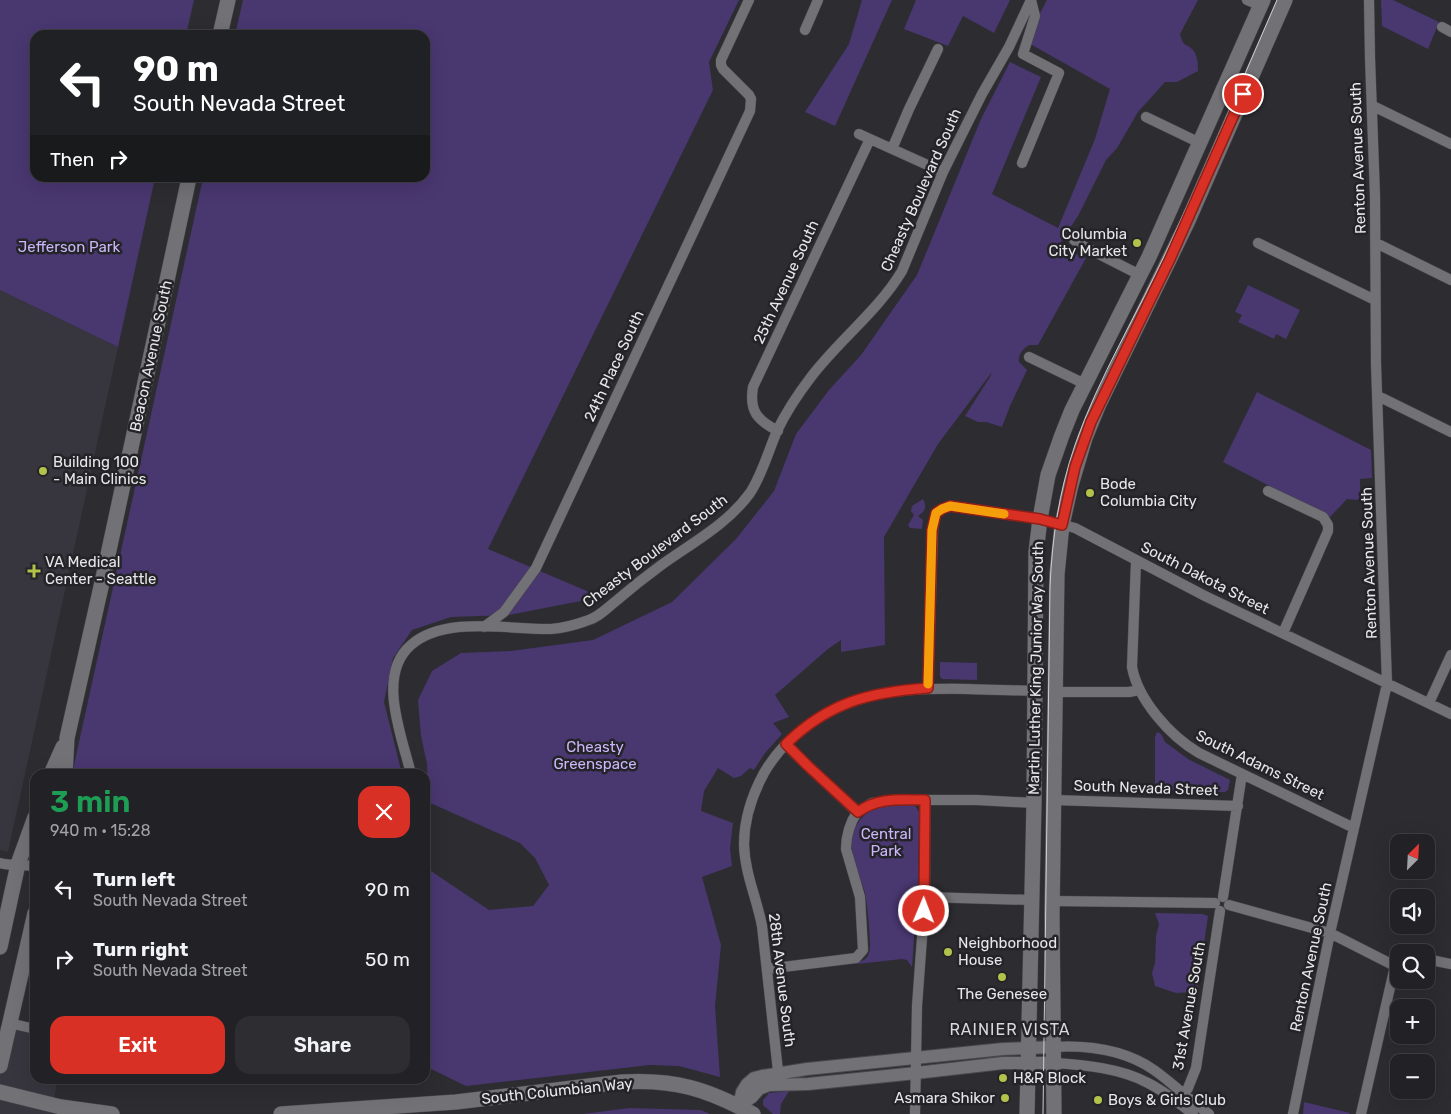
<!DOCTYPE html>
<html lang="en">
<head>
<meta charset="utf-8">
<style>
  :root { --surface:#222125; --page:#2e2e32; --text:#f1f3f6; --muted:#a2a3a7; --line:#3f3e42; --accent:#d93025 }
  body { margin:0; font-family:Rubik,sans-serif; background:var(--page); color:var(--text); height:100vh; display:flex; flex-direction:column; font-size:19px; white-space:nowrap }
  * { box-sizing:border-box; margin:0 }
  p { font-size:16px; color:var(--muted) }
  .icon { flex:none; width:28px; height:28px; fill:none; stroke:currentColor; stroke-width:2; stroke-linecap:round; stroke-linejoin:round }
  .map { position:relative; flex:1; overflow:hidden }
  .drawer { position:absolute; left:30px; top:769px; width:400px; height:315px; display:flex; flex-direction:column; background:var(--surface); border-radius:15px; box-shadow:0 5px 20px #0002,0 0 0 1px var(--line) }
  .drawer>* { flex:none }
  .top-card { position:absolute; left:30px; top:30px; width:400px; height:152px; border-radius:15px; box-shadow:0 5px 20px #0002,0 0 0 1px var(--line); background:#202124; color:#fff; overflow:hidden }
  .needle { width:32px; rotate:24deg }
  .controls { position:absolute; left:1390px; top:834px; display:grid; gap:10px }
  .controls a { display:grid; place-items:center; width:45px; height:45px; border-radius:10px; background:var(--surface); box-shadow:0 5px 20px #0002,0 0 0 1px var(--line); font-size:25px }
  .pin { position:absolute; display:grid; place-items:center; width:42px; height:42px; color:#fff; margin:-21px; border:2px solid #fff; border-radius:50%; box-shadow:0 1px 5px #0007 }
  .me { position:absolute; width:55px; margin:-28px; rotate:1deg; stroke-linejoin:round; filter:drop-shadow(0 0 4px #0008) }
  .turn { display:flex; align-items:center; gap:18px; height:105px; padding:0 20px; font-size:22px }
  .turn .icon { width:65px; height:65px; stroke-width:2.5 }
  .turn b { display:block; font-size:35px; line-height:42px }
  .then { display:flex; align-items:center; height:48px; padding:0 20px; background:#0003; gap:10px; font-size:19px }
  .round { display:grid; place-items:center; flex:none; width:52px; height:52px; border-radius:15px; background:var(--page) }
  .headline { display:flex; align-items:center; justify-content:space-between; height:85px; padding:0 20px }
  h1 { font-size:30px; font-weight:600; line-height:38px; color:#1e9e55 }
  .primary-button { display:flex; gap:10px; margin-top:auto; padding:10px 20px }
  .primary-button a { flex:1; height:58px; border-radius:15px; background:var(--accent); color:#fff; font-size:20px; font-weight:600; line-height:58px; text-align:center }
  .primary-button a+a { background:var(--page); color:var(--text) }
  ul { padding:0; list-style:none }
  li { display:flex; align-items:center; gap:15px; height:70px; padding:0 20px }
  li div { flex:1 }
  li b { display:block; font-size:19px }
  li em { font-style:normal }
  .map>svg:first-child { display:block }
  .built { fill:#37353e }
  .green { fill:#493770 }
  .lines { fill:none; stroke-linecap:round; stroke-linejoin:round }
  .minor-casing { stroke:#48474b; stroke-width:11 }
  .tertiary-casing { stroke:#48474b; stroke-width:14 }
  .secondary-casing { stroke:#48474b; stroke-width:16 }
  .minor { stroke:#727176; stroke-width:10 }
  .tertiary { stroke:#727176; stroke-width:12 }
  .secondary { stroke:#727176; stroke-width:15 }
  .tram { stroke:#cecdd1; stroke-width:1 }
  .route-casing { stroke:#8d1f18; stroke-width:12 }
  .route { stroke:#d93025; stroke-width:9 }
  .slow { stroke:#f59e0b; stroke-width:9 }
  .poi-dot { fill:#b3c24b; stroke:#242327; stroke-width:2 }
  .labels { text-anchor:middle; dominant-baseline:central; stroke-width:5; stroke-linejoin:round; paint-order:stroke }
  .street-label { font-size:15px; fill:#e7e6e9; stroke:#242327 }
  .poi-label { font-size:15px; fill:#e7e6e9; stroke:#242327; text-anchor:start }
  .park-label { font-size:15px; fill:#c9b7fa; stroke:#242327 }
  .neighbourhood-label { font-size:16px; letter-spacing:1px; fill:#d9d8dd; stroke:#242327 }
</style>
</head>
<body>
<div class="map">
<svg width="1451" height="1114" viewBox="0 0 1451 1114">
  <rect width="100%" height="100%" fill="#2d2c31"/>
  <!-- built -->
  <path class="built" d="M0,290L118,347L8,852L0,850Z
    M0,1026L35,1033V1079H58L51,1114H0Z"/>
  <!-- green -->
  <path class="green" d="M0,0H194L186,35H35V178H155L118,347L0,290Z
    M243,0H739L709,62L713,90L488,549L601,597L509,615L451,617L412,630L393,658L384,702L402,774H72L203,178H425V35H235Z
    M862,0H892L835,126L805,112L849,44Z
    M916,0H1010L994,33L963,16L948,46L904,29Z
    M1047,0H1198L1180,34C1184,49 1186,42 1193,50C1198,56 1198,64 1198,71L1177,82H1165L1138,112L1117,148L1106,160L1078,216L1060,243L1069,255L1072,252L1086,258L1038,345H1029C1023,349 1018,354 1019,362L1027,370L1010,406L1002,427L986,422H978L965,416L990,377L992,372L938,444L884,537L885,645L841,652V640L828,649L775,695L789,717L773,723L782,734L765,753L754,770L750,768L741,776L734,778L718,768L704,791L701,811L733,823L730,849L732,866L702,877L721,945L715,1006L720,1077L679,1066L650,1065L466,1086L425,1066V867L489,910L533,906L549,885L535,858L520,843L428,802L427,764L421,736L418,700L432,671L461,653L511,651L593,640L672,602L736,539L774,491L796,434L829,390L861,355L917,275L981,119L1010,62L1041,77L992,194L1058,228L1095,139L1110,89L1025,41Z
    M1381,0H1393L1439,22L1428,49L1382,26Z
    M1248,285L1300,310L1286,339L1276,334L1274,339L1238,322L1242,315L1235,312Z
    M1257,392L1371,450L1372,478L1360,479V500L1347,499L1330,517L1223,462Z
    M923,499C927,507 926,511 918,516L923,520L922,529L910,528L908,525L914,515L911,511L912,506Z
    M940,662L977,663V680L942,679L940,676Z
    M1157,732C1162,733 1163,738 1165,742L1188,759L1230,780L1228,790L1225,792L1155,791V737Z
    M882,805H913L916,807L919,812L918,882L912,967L907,960L902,959L857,964L858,962C863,961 867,959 869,953C872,947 867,901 865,893C858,869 842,843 860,820C866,813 872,808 882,805Z
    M1155,913L1203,914L1208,916L1197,992L1176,993L1155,986L1152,973L1155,963L1156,936L1159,924Z
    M789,1091L781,1104L780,1114H773L763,1105V1100L769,1093Z
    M1304,1102L1350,1113L1349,1114H1303Z
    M629,1108L701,1110L710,1114H583Z"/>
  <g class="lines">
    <!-- minor casing -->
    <g class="minor-casing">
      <path id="minor" d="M1247,0L1261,6
        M1442,27L1451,32
        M805,30L818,0
        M1373,106L1451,144
        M1146,117L1200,143
        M859,134L943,172
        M892,149L909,109L938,49
        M1022,163L1059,73L1023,54L1035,16L1031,0
        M1074,240L1085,247L1140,275
        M1258,243L1375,300
        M1376,243L1451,280
        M1029,357L1085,384
        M1378,396L1451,432
        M778,431C757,420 749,411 753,387L870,139
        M1268,491L1323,517L1328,525V531L1283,633
        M1136,561L1132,667C1138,700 1170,736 1199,753L1354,828
        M484,627L504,612L536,568L750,111L751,99L749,95L723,69L721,65V60L749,0
        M928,688L933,529L936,513L943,509L950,506L1040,519L1075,528L1205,596L1451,714
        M1055,692H1129L1139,690
        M1429,703L1451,655
        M786,744L794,753L857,812L872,803L898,800H977L1034,803
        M411,774C402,736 376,675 411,645C445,615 509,630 551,629C563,628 575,625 586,621C598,618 607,608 616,601C630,589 645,577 660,566C690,544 727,525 750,493C762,475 768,452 777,431C786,412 798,394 811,377C839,340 878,311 902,271L943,172L982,94L1009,47L1031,0
        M1054,800L1238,806
        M0,863C11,866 23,864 35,866
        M925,897L1031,900
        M1223,897L1242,774
        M1052,901L1215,903
        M1229,905L1330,933L1395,966
        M1426,959L1451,964
        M767,969L856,958L863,950L860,897L846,849C846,836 850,823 857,812
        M9,1023L35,1029
        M1054,1047C1089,1045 1125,1050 1154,1070C1174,1084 1190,1101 1209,1114
        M1054,1063C1085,1065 1120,1068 1148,1083C1164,1091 1179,1103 1193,1114
        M779,1080L762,926C757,899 745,874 744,845C744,819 752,795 764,773C775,754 790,738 807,726C858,689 907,688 967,689C989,690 1012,690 1035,691
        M1178,1103L1188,1088L1196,1068L1220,911
        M915,1114L917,1006L925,897V800
        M1293,1114L1330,933L1387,684L1376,364L1375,196L1370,58L1369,0
        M1361,1114L1395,966"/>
    </g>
    <!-- tertiary casing -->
    <g class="tertiary-casing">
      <path id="tertiary" d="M739,1106L742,1092L747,1084L754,1078L762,1076L807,1069L1003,1049L1054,1047
        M739,1106L752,1097L759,1089L769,1085L808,1084L916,1073L1003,1063H1054"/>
    </g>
    <!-- secondary casing -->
    <g class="secondary-casing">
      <path id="secondary" d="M220,35L228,0
        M51,774L63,747
        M65,774L67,738L103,578L189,178
        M0,947L18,864L35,817
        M0,1066L35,913
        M0,1092L61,1107L112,1114
        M281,1114L456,1102L622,1082C675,1079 707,1089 753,1114
        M1027,1114L1034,803L1036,552L1040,519L1048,475L1062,435L1072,410L1149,257L1263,0
        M1054,1114L1052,915L1057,574L1062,525L1071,485L1085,438L1099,404L1187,223L1285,0"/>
    </g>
    <!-- minor -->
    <use href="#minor" class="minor"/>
    <!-- tertiary -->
    <use href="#tertiary" class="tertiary"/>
    <!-- secondary -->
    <use href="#secondary" class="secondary"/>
    <!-- tram -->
    <path class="tram" d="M1043,1114L1050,587C1052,539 1059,491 1075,445C1099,376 1138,313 1169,246C1207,165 1241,82 1277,0"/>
  </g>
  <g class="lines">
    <!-- route casing -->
    <g class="route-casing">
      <path id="route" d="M924,911L925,800C900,800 878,797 858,812L808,766L786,744C829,702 870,692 928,688L932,530L936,513L942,509L950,506L1040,519L1062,525L1075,467L1091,422L1170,259L1243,94"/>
    </g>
    <!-- route -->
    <use href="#route" class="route"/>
    <!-- slow -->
    <path class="slow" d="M928,684L932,530L936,513L942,509L950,506L1004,514"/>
  </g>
  <!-- markers -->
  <g class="poi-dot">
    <circle cx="1137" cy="243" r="5"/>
    <circle cx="43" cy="471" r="5"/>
    <circle cx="1090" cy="493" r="5"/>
    <path d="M31.5 563.5h5v5h5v5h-5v5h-5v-5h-5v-5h5z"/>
    <circle cx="948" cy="952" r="5"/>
    <circle cx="1002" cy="977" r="5"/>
    <circle cx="1003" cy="1078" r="5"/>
    <circle cx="1005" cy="1098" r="5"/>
    <circle cx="1098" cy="1100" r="5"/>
  </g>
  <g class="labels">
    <!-- street labels -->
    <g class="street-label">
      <text transform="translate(1358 158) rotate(-92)">Renton Avenue South</text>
      <text transform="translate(921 190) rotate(-66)">Cheasty Boulevard South</text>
      <text transform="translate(786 282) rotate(-65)">25th Avenue South</text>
      <text transform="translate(151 356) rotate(-78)">Beacon Avenue South</text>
      <text transform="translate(614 366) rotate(-65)">24th Place South</text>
      <text transform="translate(655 551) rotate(-37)">Cheasty Boulevard South</text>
      <text transform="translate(1369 563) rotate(-92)">Renton Avenue South</text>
      <text transform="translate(1205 578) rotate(27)">South Dakota Street</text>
      <text transform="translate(1036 668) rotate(-89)">Martin Luther King Junior Way South</text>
      <text transform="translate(1260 765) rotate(26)">South Adams Street</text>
      <text transform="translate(1146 788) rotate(2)">South Nevada Street</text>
      <text transform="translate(1311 957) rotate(-78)">Renton Avenue South</text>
      <text transform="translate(782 980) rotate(83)">28th Avenue South</text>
      <text transform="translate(1189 1006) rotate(-80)">31st Avenue South</text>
      <text transform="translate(557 1091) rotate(-6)">South Columbian Way</text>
    </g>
    <!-- poi labels -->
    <g class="poi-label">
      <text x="1127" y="234" text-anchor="end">Columbia<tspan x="1127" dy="17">City Market</tspan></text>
      <text x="53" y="462">Building 100<tspan x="53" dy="17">- Main Clinics</tspan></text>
      <text x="1100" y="484">Bode<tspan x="1100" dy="17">Columbia City</tspan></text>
      <text x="45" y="562">VA Medical<tspan x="45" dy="17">Center - Seattle</tspan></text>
      <text x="958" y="943">Neighborhood<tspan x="958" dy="17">House</tspan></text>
      <text x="1002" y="994" text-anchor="middle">The Genesee</text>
      <text x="1013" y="1078">H&amp;R Block</text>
      <text x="995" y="1098" text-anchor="end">Asmara Shikor</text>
      <text x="1108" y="1100">Boys &amp; Girls Club</text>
    </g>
    <!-- park labels -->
    <g class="park-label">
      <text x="69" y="247">Jefferson Park</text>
      <text x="595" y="747">Cheasty<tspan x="595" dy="17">Greenspace</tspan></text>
      <text x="886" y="834">Central<tspan x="886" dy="17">Park</tspan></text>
    </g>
    <!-- neighbourhood labels -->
    <g class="neighbourhood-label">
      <text x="1010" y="1029">RAINIER VISTA</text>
    </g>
  </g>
</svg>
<div class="controls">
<a><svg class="needle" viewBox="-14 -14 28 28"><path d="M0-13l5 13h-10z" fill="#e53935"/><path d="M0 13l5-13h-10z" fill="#a2a3a7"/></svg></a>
<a><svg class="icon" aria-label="sound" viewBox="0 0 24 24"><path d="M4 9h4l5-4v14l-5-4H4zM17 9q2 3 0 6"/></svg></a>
<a><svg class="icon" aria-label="search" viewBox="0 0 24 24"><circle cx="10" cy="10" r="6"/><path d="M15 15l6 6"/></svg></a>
<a>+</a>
<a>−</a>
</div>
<div class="pin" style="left:1243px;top:94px;background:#d93025"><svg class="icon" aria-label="arrive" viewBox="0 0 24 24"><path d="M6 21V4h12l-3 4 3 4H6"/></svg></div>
<svg class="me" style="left:924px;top:911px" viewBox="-20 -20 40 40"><circle r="17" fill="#d93025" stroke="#fff" stroke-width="3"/><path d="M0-11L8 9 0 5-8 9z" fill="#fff"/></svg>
<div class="top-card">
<div class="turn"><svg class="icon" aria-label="left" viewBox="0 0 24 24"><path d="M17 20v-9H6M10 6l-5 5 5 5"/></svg><div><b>90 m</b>South Nevada Street</div></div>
<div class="then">Then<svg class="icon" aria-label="right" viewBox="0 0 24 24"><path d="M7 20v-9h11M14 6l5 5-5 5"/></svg></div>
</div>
<section class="drawer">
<div class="headline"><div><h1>3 min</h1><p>940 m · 15:28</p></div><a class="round" style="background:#d93025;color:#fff"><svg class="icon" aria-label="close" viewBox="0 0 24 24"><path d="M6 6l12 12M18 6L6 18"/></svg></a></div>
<ul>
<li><svg class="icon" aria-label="left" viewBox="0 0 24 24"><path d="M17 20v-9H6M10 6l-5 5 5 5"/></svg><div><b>Turn left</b><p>South Nevada Street</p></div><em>90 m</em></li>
<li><svg class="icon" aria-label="right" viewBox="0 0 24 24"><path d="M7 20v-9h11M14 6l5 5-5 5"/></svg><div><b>Turn right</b><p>South Nevada Street</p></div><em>50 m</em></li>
</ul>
<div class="primary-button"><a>Exit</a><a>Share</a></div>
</section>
</div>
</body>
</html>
